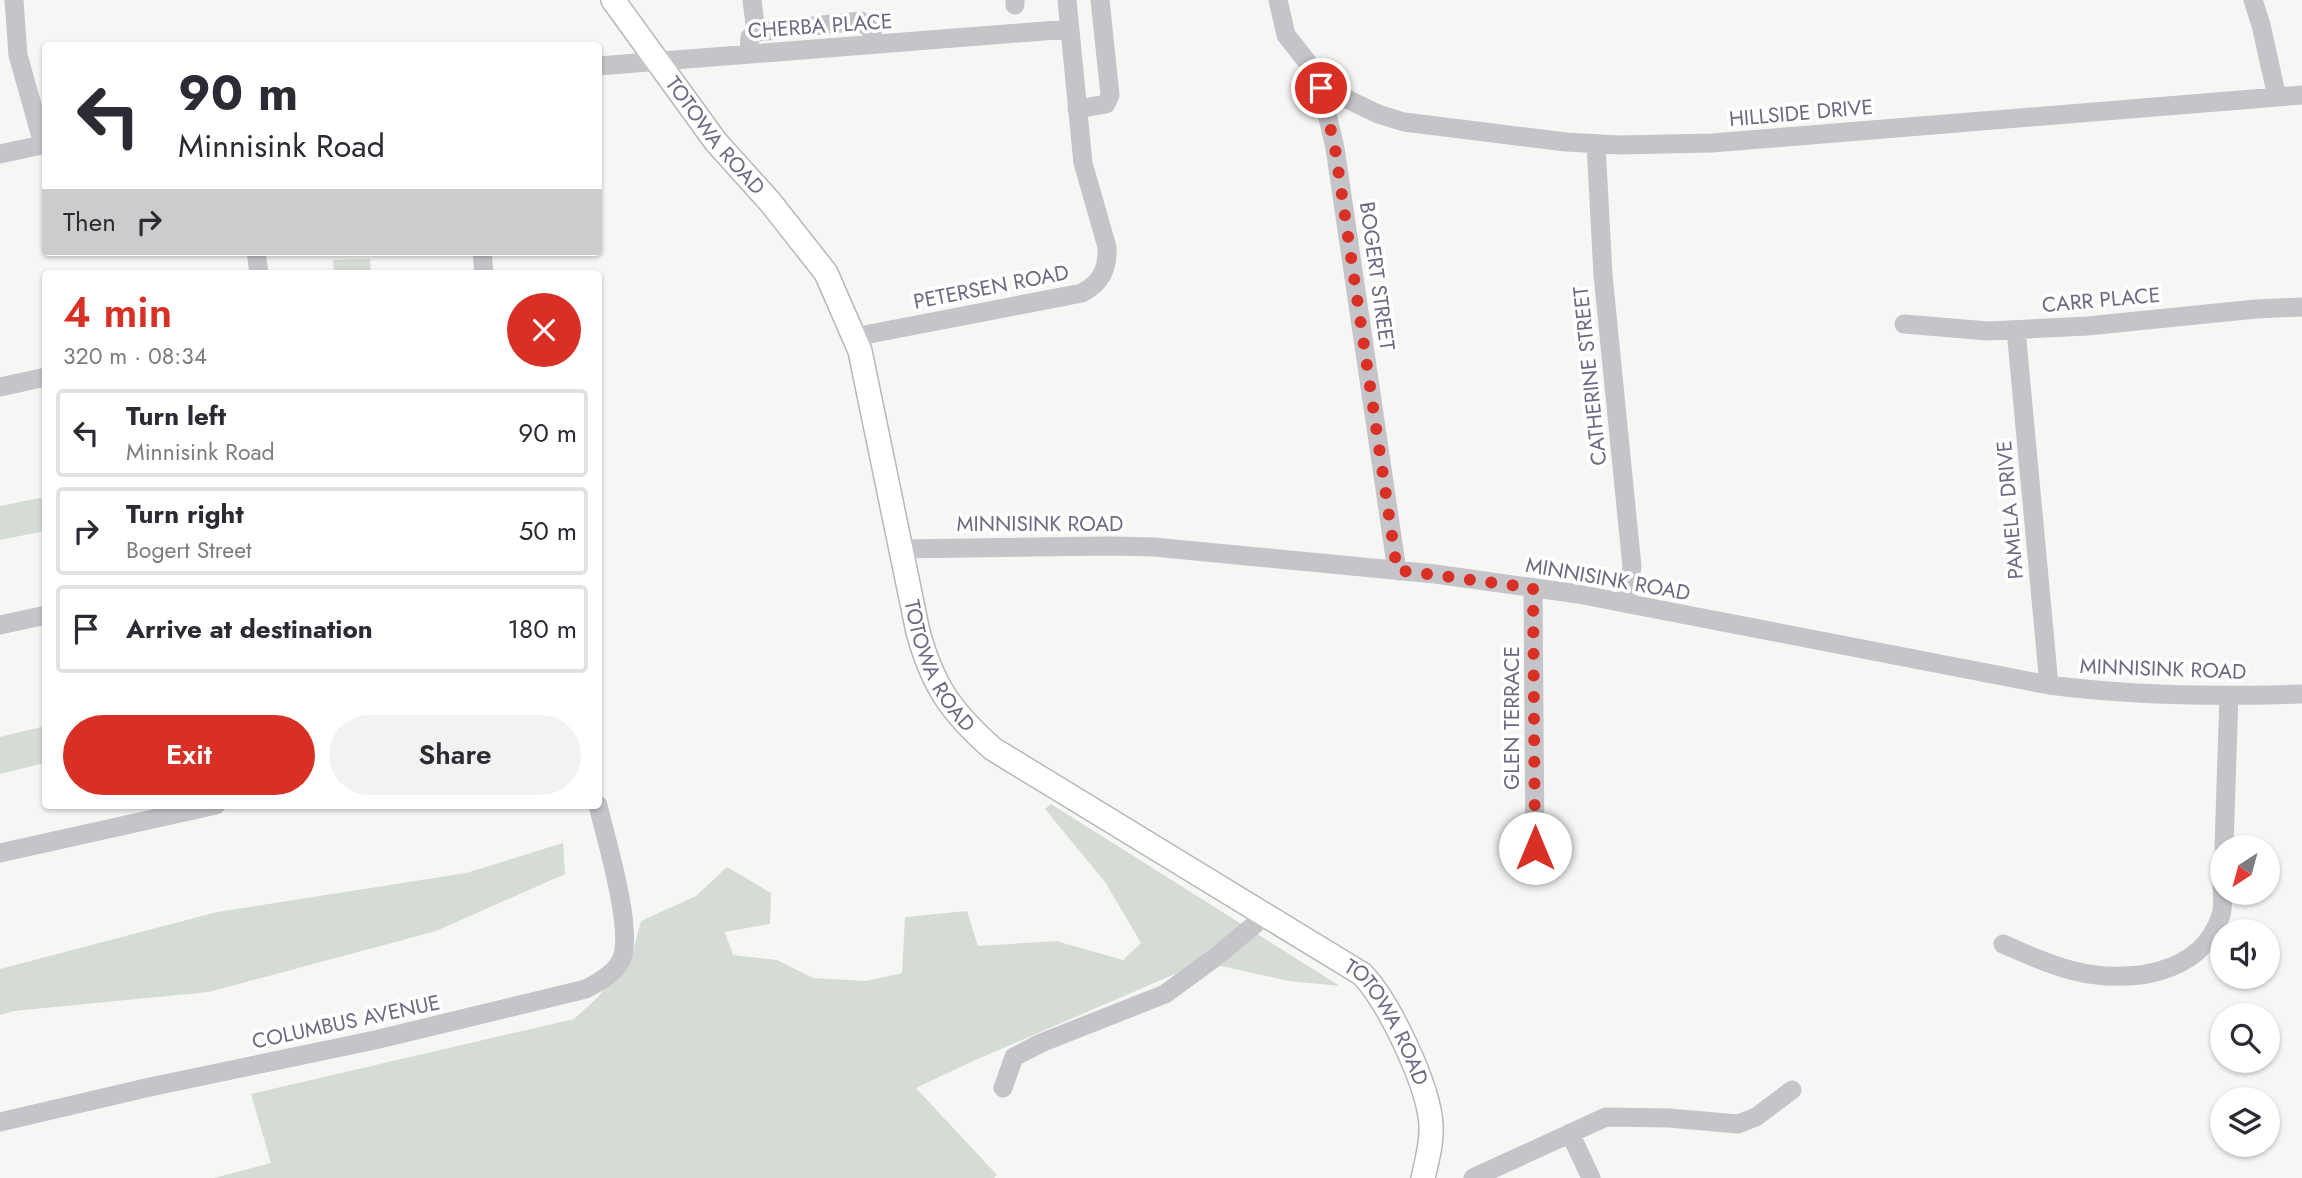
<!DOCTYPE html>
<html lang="en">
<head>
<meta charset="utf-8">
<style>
  :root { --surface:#fff; --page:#f2f2f3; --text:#2b2b33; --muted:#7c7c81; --line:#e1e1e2; --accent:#d93025 }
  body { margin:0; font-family:Jost,sans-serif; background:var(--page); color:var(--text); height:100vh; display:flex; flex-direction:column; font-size:26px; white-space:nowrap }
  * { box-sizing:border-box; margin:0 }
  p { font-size:23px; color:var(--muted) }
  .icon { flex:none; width:38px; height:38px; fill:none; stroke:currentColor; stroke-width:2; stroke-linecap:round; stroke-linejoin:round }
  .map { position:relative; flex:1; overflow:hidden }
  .details { position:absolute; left:42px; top:270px; width:560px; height:539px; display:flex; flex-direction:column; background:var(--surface); border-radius:7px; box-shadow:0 2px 5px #0004 }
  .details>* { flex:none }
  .guide { position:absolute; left:42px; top:42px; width:560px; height:214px; border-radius:7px; box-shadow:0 2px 5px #0004; background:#fff; color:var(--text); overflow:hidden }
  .needle { width:46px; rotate:216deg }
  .fabs { position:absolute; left:2210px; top:835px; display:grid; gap:14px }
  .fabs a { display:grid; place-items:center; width:70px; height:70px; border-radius:50%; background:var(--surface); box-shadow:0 2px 5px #0004; font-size:35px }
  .pin { position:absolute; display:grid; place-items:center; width:60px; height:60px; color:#fff; margin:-30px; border:4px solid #fff; border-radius:50%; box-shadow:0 2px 7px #0007 }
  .me { position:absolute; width:77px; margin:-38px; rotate:0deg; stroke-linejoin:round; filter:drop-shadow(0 0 5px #0008) }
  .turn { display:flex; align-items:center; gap:24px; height:147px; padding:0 21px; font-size:32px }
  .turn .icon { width:91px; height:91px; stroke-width:2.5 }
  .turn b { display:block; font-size:49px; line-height:60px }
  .then { display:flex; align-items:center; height:66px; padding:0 21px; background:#0003; gap:14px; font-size:26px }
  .round { display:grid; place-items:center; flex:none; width:74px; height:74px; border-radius:37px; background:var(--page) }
  .head { display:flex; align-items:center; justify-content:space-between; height:119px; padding:0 21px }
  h1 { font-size:42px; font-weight:600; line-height:52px; color:var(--accent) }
  .action { display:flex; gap:14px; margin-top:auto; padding:14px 21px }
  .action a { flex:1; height:80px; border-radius:42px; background:var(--accent); color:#fff; font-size:28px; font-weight:600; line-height:80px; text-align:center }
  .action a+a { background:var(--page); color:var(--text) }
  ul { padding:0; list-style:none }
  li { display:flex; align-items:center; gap:21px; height:88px; margin:0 14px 10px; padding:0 7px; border:4px solid var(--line); border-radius:7px }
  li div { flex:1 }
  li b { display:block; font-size:26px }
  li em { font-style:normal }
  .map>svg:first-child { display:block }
  .green { fill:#d5dcd6 }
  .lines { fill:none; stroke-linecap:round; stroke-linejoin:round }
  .major-casing { stroke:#b7b7bd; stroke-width:26 }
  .minor { stroke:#c4c4c9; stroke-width:19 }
  .major { stroke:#fff; stroke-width:23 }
  .route { stroke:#d93025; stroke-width:12; stroke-dasharray:0 21.6 }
  .labels { text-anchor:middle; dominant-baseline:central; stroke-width:7; stroke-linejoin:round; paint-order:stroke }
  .street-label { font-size:21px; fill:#6a6b82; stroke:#fff }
</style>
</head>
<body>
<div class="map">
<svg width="2302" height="1178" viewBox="0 0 2302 1178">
  <rect width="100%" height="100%" fill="#f6f7f5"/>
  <!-- green -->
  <path class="green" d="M370,259L371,273H334L333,260Z
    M45,497V531L0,540V506Z
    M45,726V763L0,774V737Z
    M1051,804L1340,986L1289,981L1203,962L973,1061L916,1088L997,1175L994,1178H214L271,1163L251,1094L574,1019L598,997L632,955L641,921L696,896L727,867L771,893L770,924L725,932L733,955L777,960L813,978L866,981L902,973L905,917L967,911L978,946L1056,941L1123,960L1141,943L1105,882L1045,809Z
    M563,843L565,874L436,931L209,992L14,1011L0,1015V969L217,912L466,873Z"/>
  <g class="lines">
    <!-- major casing -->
    <g class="major-casing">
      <g id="major">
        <path id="s1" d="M613,0L716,142L771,203L826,273L860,351L918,632C933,686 951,712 993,749L1362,974C1389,1002 1429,1086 1431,1125C1432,1143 1427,1161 1423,1178"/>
      </g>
    </g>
    <!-- minor -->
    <path class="minor" d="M14,0L18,55L43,144
      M752,0L756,32
      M1015,0V5
      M1278,0L1286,35L1312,68L1321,88L1335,148L1397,571
      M2253,0L2261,25L2277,97
      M749,54L750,37L756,32L861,21L870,29L876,44
      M598,66L1069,29
      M1316,77L1349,100L1378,114L1404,122L1566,142L1619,145L1712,143L2302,95
      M1077,109L1106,104L1110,95L1100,0
      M1596,144L1603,275L1632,567L1626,603
      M0,154L46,144
      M256,252L259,273
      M482,252L484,273
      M1904,324L1988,331L2087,326L2256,309L2302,307
      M2016,330L2049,685
      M854,337L1082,293C1101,283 1108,269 1107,247L1083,163L1067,0
      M0,387L46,377
      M901,549L1111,546L1154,547L1435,574L1578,594L2049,685C2133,696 2217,697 2302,694
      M1533,588L1535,848
      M0,625L46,615
      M2224,847L2229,695
      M0,853L216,805
      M2003,944C2026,954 2049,965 2074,971C2127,984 2202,976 2221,915C2224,905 2222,892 2222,882
      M1003,1088L1014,1057L1041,1043L1165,994L1217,956L1266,915
      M0,1122L150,1087L375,1040L586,989C599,982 616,973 622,958C633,927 606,840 598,805
      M1570,1133L1591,1178
      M1473,1178L1606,1117L1669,1118L1738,1124L1756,1117L1792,1090"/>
    <!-- major -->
    <use href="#major" class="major"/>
  </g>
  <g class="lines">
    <!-- route -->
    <path class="route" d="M1321,88L1335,148L1397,570L1533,588L1535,848"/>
  </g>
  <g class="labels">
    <!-- street labels -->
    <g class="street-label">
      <text transform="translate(820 26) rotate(-4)">CHERBA PLACE</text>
      <text transform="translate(1801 113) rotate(-5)">HILLSIDE DRIVE</text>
      <text stroke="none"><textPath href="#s1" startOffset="170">TOTOWA ROAD</textPath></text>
      <text transform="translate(1377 276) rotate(82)">BOGERT STREET</text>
      <text transform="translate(991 287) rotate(-11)">PETERSEN ROAD</text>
      <text transform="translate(2101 300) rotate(-5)">CARR PLACE</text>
      <text transform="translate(1590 376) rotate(-96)">CATHERINE STREET</text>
      <text transform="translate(2010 510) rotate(-95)">PAMELA DRIVE</text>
      <text x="1040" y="524">MINNISINK ROAD</text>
      <text transform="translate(1608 579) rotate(10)">MINNISINK ROAD</text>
      <text stroke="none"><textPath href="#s1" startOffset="758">TOTOWA ROAD</textPath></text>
      <text transform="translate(2163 669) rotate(2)">MINNISINK ROAD</text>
      <text transform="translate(1512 718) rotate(-90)">GLEN TERRACE</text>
      <text transform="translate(346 1022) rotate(-12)">COLUMBUS AVENUE</text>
      <text stroke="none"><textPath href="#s1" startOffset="1346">TOTOWA ROAD</textPath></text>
    </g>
  </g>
</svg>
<div class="fabs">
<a><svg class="needle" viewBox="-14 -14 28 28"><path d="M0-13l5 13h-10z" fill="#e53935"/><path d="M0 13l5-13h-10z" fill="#7c7c81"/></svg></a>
<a><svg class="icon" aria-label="sound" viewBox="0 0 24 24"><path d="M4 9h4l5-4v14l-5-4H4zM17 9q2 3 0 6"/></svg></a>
<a><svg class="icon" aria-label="search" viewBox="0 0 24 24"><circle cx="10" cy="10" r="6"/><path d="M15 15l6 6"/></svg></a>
<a><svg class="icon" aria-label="layers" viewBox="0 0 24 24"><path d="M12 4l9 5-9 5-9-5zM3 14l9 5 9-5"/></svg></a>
</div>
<div class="pin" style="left:1321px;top:88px;background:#d93025"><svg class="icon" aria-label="arrive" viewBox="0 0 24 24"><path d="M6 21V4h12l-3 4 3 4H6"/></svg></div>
<svg class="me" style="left:1535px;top:848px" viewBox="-20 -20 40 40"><circle r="19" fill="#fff"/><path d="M0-13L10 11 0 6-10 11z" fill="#d93025"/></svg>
<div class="guide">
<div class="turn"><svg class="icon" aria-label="left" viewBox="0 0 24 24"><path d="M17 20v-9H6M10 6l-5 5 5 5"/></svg><div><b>90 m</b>Minnisink Road</div></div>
<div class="then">Then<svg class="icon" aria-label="right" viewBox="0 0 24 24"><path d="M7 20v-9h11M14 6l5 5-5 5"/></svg></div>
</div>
<section class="details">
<div class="head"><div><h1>4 min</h1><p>320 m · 08:34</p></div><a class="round" style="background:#d93025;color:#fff"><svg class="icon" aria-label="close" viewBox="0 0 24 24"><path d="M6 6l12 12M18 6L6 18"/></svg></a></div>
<ul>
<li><svg class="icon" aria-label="left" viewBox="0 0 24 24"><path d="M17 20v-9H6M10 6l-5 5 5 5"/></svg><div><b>Turn left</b><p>Minnisink Road</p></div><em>90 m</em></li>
<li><svg class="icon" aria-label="right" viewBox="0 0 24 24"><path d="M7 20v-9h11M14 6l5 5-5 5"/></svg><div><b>Turn right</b><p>Bogert Street</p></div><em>50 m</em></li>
<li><svg class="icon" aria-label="arrive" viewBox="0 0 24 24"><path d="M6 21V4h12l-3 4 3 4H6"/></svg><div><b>Arrive at destination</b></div><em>180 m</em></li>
</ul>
<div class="action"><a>Exit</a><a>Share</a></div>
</section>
</div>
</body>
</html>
